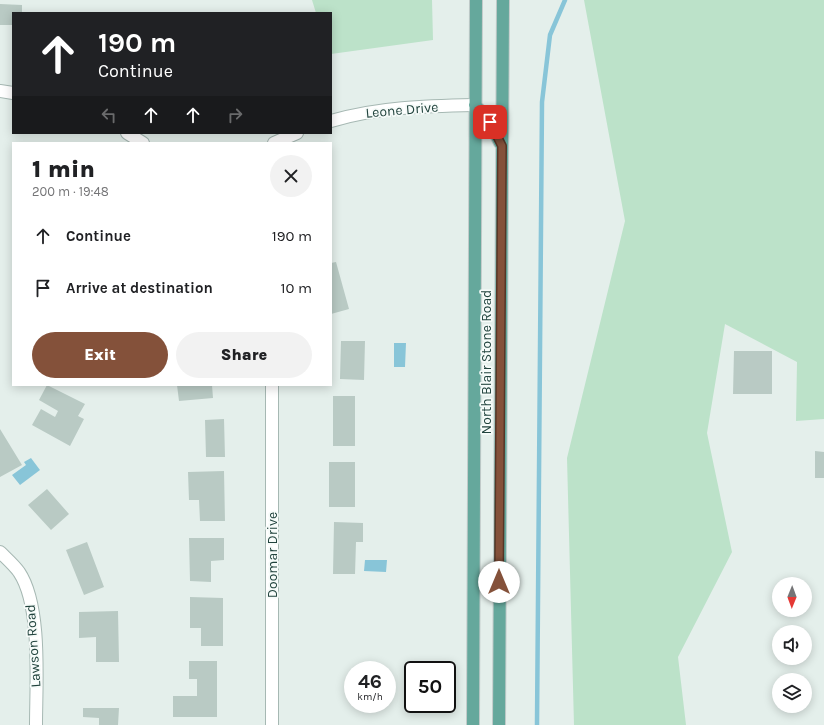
<!DOCTYPE html>
<html lang="en">
<head>
<meta charset="utf-8">
<style>
  :root { --surface:#fff; --page:#f2f2f2; --text:#202124; --muted:#757577; --accent:#84513a }
  body { margin:0; font-family:Karla,sans-serif; background:var(--page); color:var(--text); height:100vh; display:flex; flex-direction:column; font-size:15px; white-space:nowrap }
  * { box-sizing:border-box; margin:0 }
  p { font-size:13px; color:var(--muted) }
  .icon { flex:none; width:22px; height:22px; fill:none; stroke:currentColor; stroke-width:2; stroke-linecap:round; stroke-linejoin:round }
  .map { position:relative; flex:1; overflow:hidden }
  .drawer { position:absolute; left:12px; top:142px; width:320px; height:244px; display:flex; flex-direction:column; background:var(--surface); border-radius:0px; box-shadow:0 2px 10px #0003 }
  .drawer>* { flex:none }
  .hud { position:absolute; left:12px; top:12px; width:320px; height:122px; border-radius:0px; box-shadow:0 2px 10px #0003; background:#202124; color:#fff; overflow:hidden }
  .needle { width:26px; rotate:181deg }
  .tools { position:absolute; left:772px; top:577px; display:grid; gap:8px }
  .tools a { display:grid; place-items:center; width:40px; height:40px; border-radius:50%; background:var(--surface); box-shadow:0 2px 10px #0003; font-size:20px }
  .speed { position:absolute; left:344px; top:661px; display:flex; gap:8px; font-size:20px; font-weight:700; text-align:center }
  .speed>* { display:grid; place-content:center; width:52px; height:52px; border-radius:50%; background:var(--surface); box-shadow:0 2px 10px #0003; line-height:1 }
  .speed small { font-size:10px; font-weight:400 }
  .speed .limit { border:2px solid #111; border-radius:6px; background:#fff; color:#111 }
  .pin { position:absolute; display:grid; place-items:center; width:34px; height:34px; color:#fff; margin:-17px; border-radius:8px; box-shadow:0 2px 6px #0006 }
  .me { position:absolute; width:44px; margin:-22px; rotate:0deg; stroke-linejoin:round; filter:drop-shadow(0 0 3px #0008) }
  .turn { display:flex; align-items:center; gap:14px; height:84px; padding:0 20px; font-size:18px }
  .turn .icon { width:52px; height:52px; stroke-width:2.5 }
  .turn b { display:block; font-size:28px; line-height:34px }
  .lanes { display:flex; align-items:center; height:38px; padding:0 20px; background:#0003; justify-content:center; gap:20px; direction:ltr }
  .lanes .off { opacity:.35 }
  .round { display:grid; place-items:center; flex:none; width:42px; height:42px; border-radius:21px; background:var(--page) }
  .headline { display:flex; align-items:center; justify-content:space-between; height:68px; padding:0 20px }
  h1 { font-size:24px; font-weight:800; line-height:30px }
  .cta { display:flex; gap:8px; margin-top:auto; padding:8px 20px }
  .cta a { flex:1; height:46px; border-radius:24px; background:var(--accent); color:#fff; font-size:16px; font-weight:800; line-height:46px; text-align:center }
  .cta a+a { background:var(--page); color:var(--text) }
  ul { padding:0; list-style:none }
  li { display:flex; align-items:center; gap:12px; height:52px; padding:0 20px }
  li div { flex:1 }
  li b { display:block; font-size:15px }
  li em { font-style:normal }
  .map>svg:first-child { display:block }
  .green { fill:#bce2c9 }
  .water { fill:#88c5d8 }
  .lines { fill:none; stroke-linecap:round; stroke-linejoin:round }
  .stream { stroke:#88c5d8; stroke-width:4.5 }
  .building { fill:#b9cac4 }
  .minor-casing { stroke:#a6b8b3; stroke-width:14 }
  .major-casing { stroke:#c1cac9; stroke-width:14 }
  .minor { stroke:#fff; stroke-width:12 }
  .major { stroke:#65a89c; stroke-width:12 }
  .route-casing { stroke:#563526; stroke-width:10 }
  .route { stroke:#84513a; stroke-width:7 }
  .labels { text-anchor:middle; dominant-baseline:central; stroke-width:3.5; stroke-linejoin:round; paint-order:stroke }
  .street-label { font-size:14px; fill:#21433d; stroke:#f6fbf9 }
</style>
</head>
<body>
<div class="map">
<svg width="824" height="725" viewBox="0 0 824 725">
  <rect width="100%" height="100%" fill="#e4efeb"/>
  <!-- green -->
  <path class="green" d="M312,0H432L433,40L331,54V13H316Z
    M584,0H824V419L796,421L797,362L725,324L707,433L732,552L678,657L686,725H574L567,458L625,221Z"/>
  <!-- water -->
  <path class="water" d="M394,343H406L405,367H394Z
    M31,458L40,470L20,485L12,475L26,465L24,462Z
    M365,560H387L386,572L364,571Z"/>
  <g class="lines">
    <!-- stream -->
    <path class="stream" d="M537,725L542,102L550,35L565,0"/>
  </g>
  <!-- building -->
  <path class="building" d="M0,4L22,5V13H13V25H0Z
    M336,262L349,309L331,314V263Z
    M341,341H365L364,380L340,379Z
    M734,351H772V394H733Z
    M47,385L85,404L78,416L84,419L70,446L32,425L41,409L55,417L58,411L39,400Z
    M177,385H212L213,398L179,401Z
    M333,396H355V446H333Z
    M224,419L225,457H206L205,420Z
    M0,429L22,465L0,477Z
    M815,451L824,452V478H815Z
    M329,462H355V507H329Z
    M224,471L225,521H200L199,500H189L188,472Z
    M47,489L69,514L51,530L28,505Z
    M334,522L363,523V542H356L355,574H333Z
    M189,538H224V560L211,561V582L190,581Z
    M87,542L104,587L84,595L66,550Z
    M190,597L223,598V646H201V628H190Z
    M118,611L119,662H96V637L79,638V612Z
    M189,661H217V717H173V696H197V679H189Z
    M83,708H119L118,725H99V718L83,717Z"/>
  <g class="lines">
    <!-- minor casing -->
    <g class="minor-casing">
      <path id="minor" d="M0,91L13,93
        M331,121C378,107 426,106 475,105
        M127,133L143,143
        M274,143L297,133
        M272,385V725
        M0,552C6,558 14,565 19,572C42,606 36,684 36,725"/>
    </g>
    <!-- major casing -->
    <g class="major-casing">
      <path id="major" d="M475,105L490,122L500,143
        M473,725L476,0
        M499,725L503,0"/>
    </g>
    <!-- minor -->
    <use href="#minor" class="minor"/>
    <!-- major -->
    <use href="#major" class="major"/>
  </g>
  <g class="lines">
    <!-- route casing -->
    <g class="route-casing">
      <path id="route" d="M490,122L502,146L499,582"/>
    </g>
    <!-- route -->
    <use href="#route" class="route"/>
  </g>
  <g class="labels">
    <!-- street labels -->
    <g class="street-label">
      <text transform="translate(402 110) rotate(-5)">Leone Drive</text>
      <text transform="translate(486 362) rotate(-90)">North Blair Stone Road</text>
      <text transform="translate(272 555) rotate(-90)">Doomar Drive</text>
      <text transform="translate(33 646) rotate(-94)">Lawson Road</text>
    </g>
  </g>
</svg>
<div class="tools">
<a><svg class="needle" viewBox="-14 -14 28 28"><path d="M0-13l5 13h-10z" fill="#e53935"/><path d="M0 13l5-13h-10z" fill="#757577"/></svg></a>
<a><svg class="icon" aria-label="sound" viewBox="0 0 24 24"><path d="M4 9h4l5-4v14l-5-4H4zM17 9q2 3 0 6"/></svg></a>
<a><svg class="icon" aria-label="layers" viewBox="0 0 24 24"><path d="M12 4l9 5-9 5-9-5zM3 14l9 5 9-5"/></svg></a>
</div>
<div class="speed"><div>46<small>km/h</small></div><div class="limit">50</div></div>
<div class="pin" style="left:490px;top:122px;background:#d93025"><svg class="icon" aria-label="arrive" viewBox="0 0 24 24"><path d="M6 21V4h12l-3 4 3 4H6"/></svg></div>
<svg class="me" style="left:499px;top:582px" viewBox="-20 -20 40 40"><circle r="19" fill="#fff"/><path d="M0-13L10 11 0 6-10 11z" fill="#84513a"/></svg>
<div class="hud">
<div class="turn"><svg class="icon" aria-label="ahead" viewBox="0 0 24 24"><path d="M12 20V5M6 11l6-6 6 6"/></svg><div><b>190 m</b>Continue</div></div>
<div class="lanes"><svg class="icon off" aria-label="left" viewBox="0 0 24 24"><path d="M17 20v-9H6M10 6l-5 5 5 5"/></svg><svg class="icon" aria-label="ahead" viewBox="0 0 24 24"><path d="M12 20V5M6 11l6-6 6 6"/></svg><svg class="icon" aria-label="ahead" viewBox="0 0 24 24"><path d="M12 20V5M6 11l6-6 6 6"/></svg><svg class="icon off" aria-label="right" viewBox="0 0 24 24"><path d="M7 20v-9h11M14 6l5 5-5 5"/></svg></div>
</div>
<section class="drawer">
<div class="headline"><div><h1>1 min</h1><p>200 m · 19:48</p></div><a class="round"><svg class="icon" aria-label="close" viewBox="0 0 24 24"><path d="M6 6l12 12M18 6L6 18"/></svg></a></div>
<ul>
<li><svg class="icon" aria-label="ahead" viewBox="0 0 24 24"><path d="M12 20V5M6 11l6-6 6 6"/></svg><div><b>Continue</b></div><em>190 m</em></li>
<li><svg class="icon" aria-label="arrive" viewBox="0 0 24 24"><path d="M6 21V4h12l-3 4 3 4H6"/></svg><div><b>Arrive at destination</b></div><em>10 m</em></li>
</ul>
<div class="cta"><a>Exit</a><a>Share</a></div>
</section>
</div>
</body>
</html>
